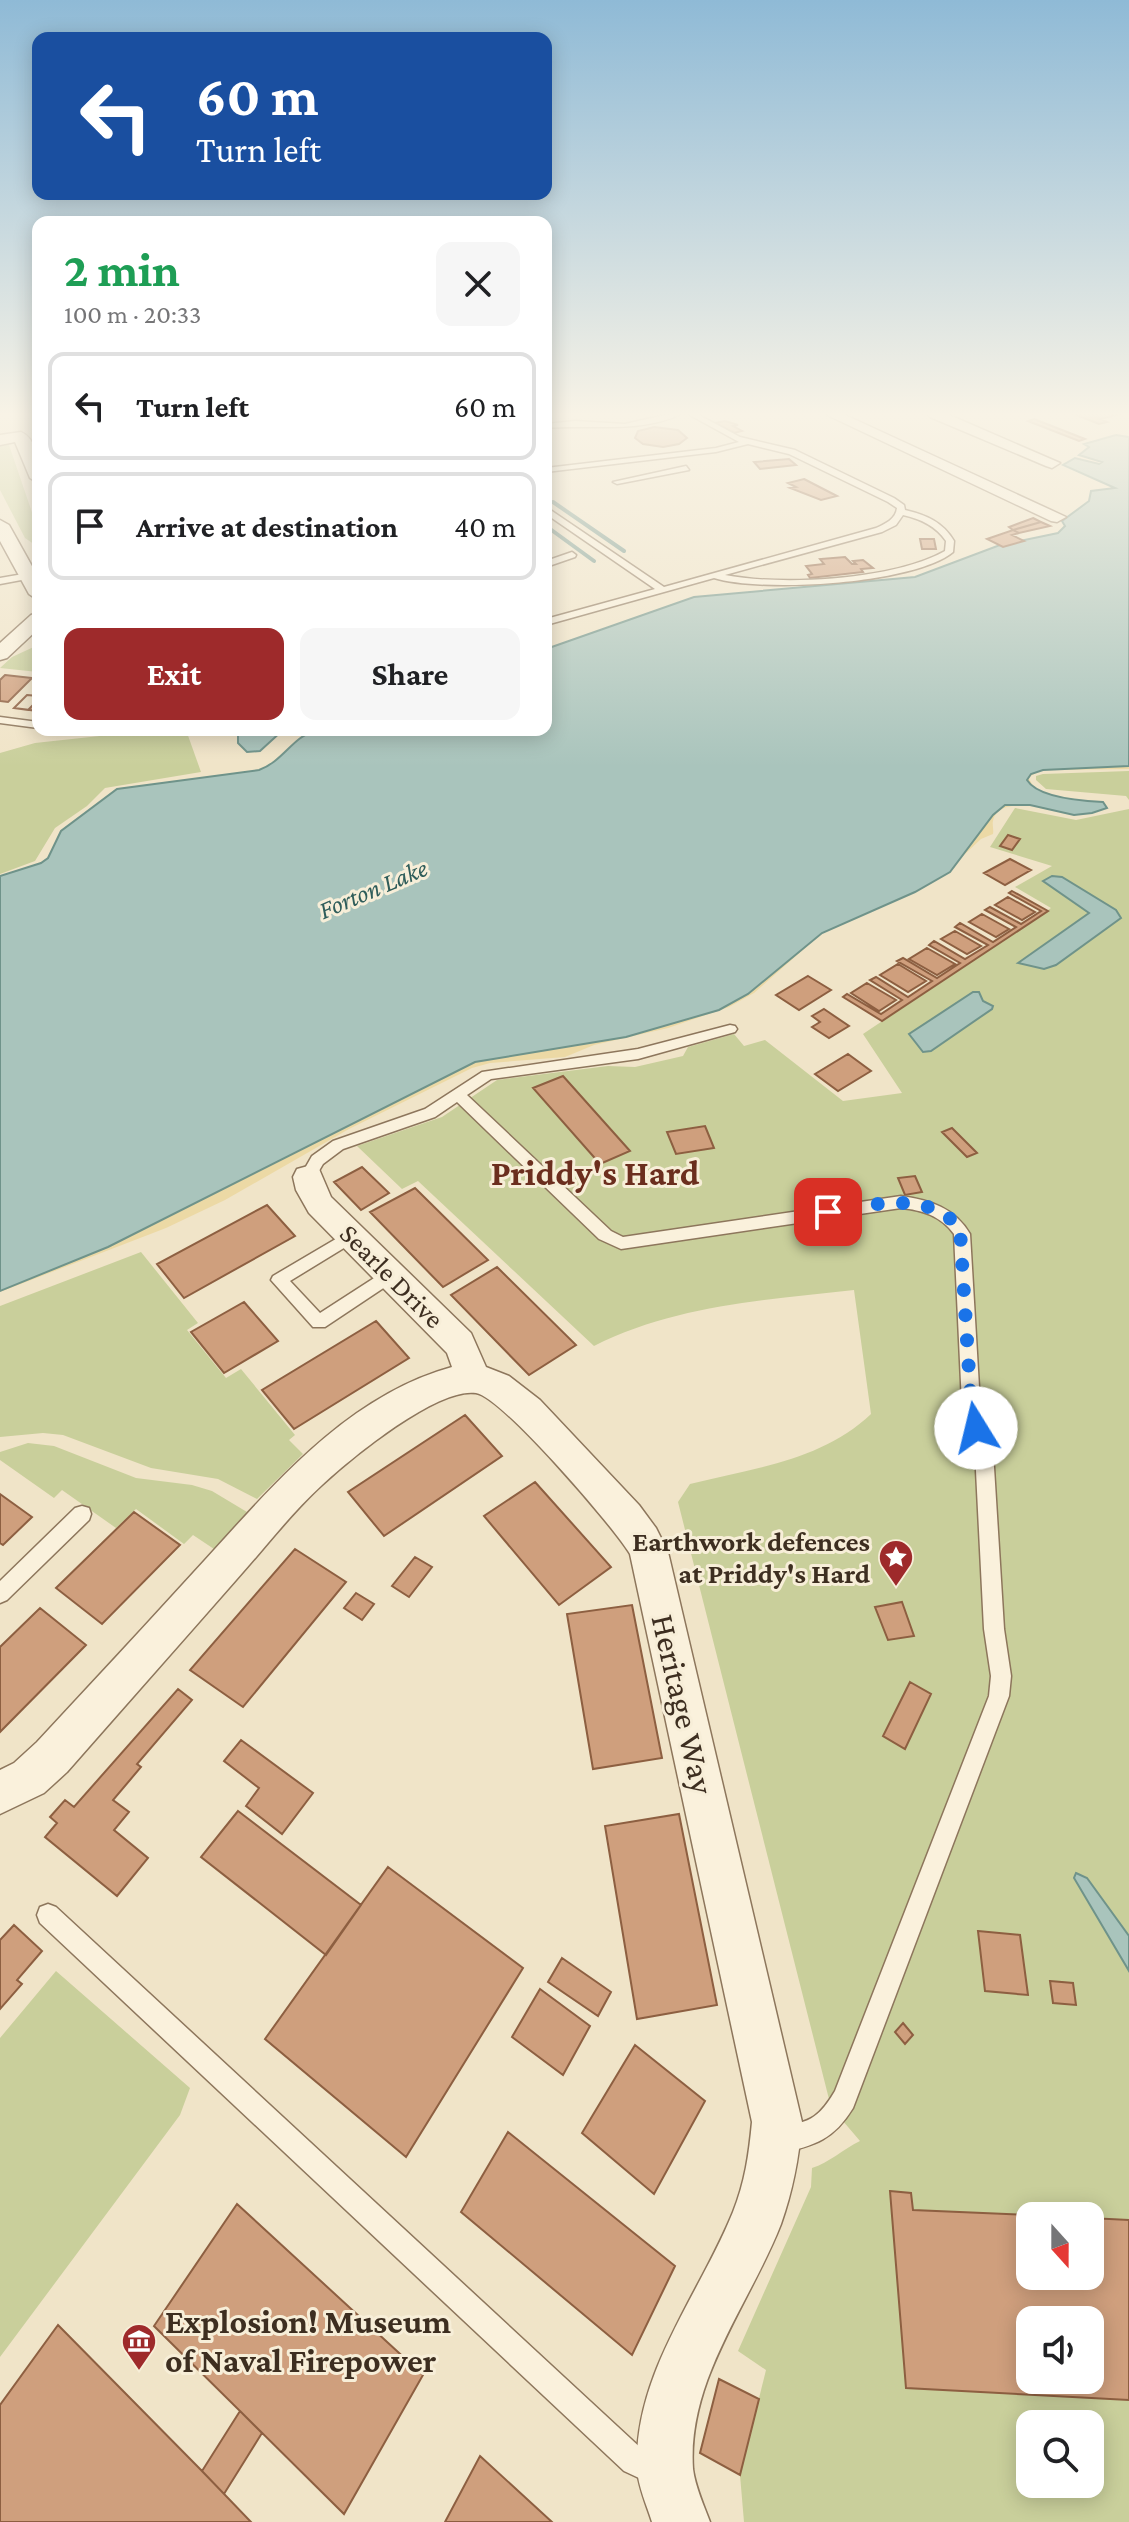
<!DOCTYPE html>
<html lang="en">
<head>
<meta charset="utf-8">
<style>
  :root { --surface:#fff; --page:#f6f6f6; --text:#202124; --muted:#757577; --line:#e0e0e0; --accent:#9e2a2b }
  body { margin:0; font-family:"Crimson Pro",serif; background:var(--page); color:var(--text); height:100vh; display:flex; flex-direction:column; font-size:30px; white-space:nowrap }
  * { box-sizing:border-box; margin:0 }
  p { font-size:26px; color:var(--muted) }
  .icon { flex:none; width:44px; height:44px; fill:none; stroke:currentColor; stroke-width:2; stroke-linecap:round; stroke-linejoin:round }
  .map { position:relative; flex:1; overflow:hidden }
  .sheet { position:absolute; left:32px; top:216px; width:520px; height:520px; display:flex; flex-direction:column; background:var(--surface); border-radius:16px; box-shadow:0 4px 20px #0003 }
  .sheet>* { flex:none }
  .banner { position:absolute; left:32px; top:32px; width:520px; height:168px; border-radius:16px; box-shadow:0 4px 20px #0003; background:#1a4fa0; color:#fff; overflow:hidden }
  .needle { width:52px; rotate:159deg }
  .tools { position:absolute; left:1016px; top:2202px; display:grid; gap:16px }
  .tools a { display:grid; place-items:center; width:88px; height:88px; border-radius:16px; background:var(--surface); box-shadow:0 4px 20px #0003; font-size:40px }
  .pin { position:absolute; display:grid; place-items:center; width:68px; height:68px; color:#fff; margin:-34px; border-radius:16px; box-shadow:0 4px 12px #0006 }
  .me { position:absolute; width:88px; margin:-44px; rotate:351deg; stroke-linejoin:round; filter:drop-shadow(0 0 6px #0008) }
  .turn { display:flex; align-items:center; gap:28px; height:168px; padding:0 32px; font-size:36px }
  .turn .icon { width:104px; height:104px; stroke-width:2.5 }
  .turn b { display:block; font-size:56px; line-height:68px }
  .round { display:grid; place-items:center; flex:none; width:84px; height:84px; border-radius:16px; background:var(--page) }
  .summary { display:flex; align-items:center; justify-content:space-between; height:136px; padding:0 32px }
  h1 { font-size:48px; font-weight:700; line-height:60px; color:#1e9e55 }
  .cta { display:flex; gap:16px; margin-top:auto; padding:16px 32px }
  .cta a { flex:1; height:92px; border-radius:16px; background:var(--accent); color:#fff; font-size:32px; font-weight:700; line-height:92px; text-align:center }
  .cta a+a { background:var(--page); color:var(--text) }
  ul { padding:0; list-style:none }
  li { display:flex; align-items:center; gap:24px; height:108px; margin:0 16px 12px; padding:0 16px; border:4px solid var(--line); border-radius:16px }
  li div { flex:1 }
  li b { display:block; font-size:30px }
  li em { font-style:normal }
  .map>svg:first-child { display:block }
  .green { fill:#c9cf9b; fill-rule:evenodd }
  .sand { fill:#ecd9a5 }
  .water { fill:#a9c4bc; stroke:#6f938a; stroke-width:2 }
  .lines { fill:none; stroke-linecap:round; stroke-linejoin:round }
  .stream { stroke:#6f938a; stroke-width:4 }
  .building { fill:#cf9f7d; stroke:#8d5f41; stroke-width:2; fill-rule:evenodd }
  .service-casing { stroke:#8d765c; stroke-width:3 }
  .minor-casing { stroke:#8d765c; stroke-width:3 }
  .service { fill:#faf1dc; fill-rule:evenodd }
  .minor { fill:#faf1dc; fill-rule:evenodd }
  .route { stroke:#1a73e8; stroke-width:14; stroke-dasharray:0 25.2 }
  .labels { text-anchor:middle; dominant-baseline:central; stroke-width:6; stroke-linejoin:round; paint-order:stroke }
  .far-water-label { font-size:26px; font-style:italic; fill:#2f5d5a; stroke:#f7eed8 }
  .street-label { font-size:28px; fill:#3d2e20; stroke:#f7eed8 }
  .poi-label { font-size:28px; font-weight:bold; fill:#3d2e20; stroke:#f7eed8; text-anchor:end }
  .near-street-label { font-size:34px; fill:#3d2e20; stroke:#f7eed8 }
  .near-poi-label { font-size:34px; font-weight:bold; fill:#3d2e20; stroke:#f7eed8; text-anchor:start }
  .district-label { font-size:36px; font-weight:bold; fill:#6b2e1e; stroke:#f7eed8 }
</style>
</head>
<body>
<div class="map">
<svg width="1129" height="2522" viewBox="0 0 1129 2522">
  <rect width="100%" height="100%" fill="#f0e4c8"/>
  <!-- green -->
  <path class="green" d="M8,442L38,530V547L25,538L0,490V443Z
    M38,645V672L0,668L12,657Z
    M155,730H186L201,772L105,788L87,806L55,828L35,861L0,874V753L35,743Z
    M1129,771V800L1126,796L1046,789L1036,780V776L1043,774Z
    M1015,808L1076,820L1129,809V2522H744L740,2475L766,2370L738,2351L811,2187L812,2168C829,2163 843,2149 860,2141L831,2107L678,1502L690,1484C752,1469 823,1460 871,1414L854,1290C765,1300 675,1305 594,1346L418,1181L402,1189L357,1146L442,1117L497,1080L608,1066L635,1067L683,1056L688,1047L734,1034L744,1046L765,1040L843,1101L902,1093L863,1034L1051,908L1015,887L1052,866L990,847ZM1030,2216H1090V2276H1030ZM1030,2320H1090V2380H1030ZM1030,2424H1090V2484H1030Z
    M141,1252L198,1323L187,1330L226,1378L241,1369L295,1435L289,1440L303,1454L257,1499L218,1479L151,1468L63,1435L43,1433L0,1437V1306Z
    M28,1443L54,1446L136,1478L192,1485L212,1491L247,1512L214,1549L193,1535L184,1544L136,1509L116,1528L62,1490L54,1498L0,1460V1452Z
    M56,1971L190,2088L180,2115L0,2357V2038Z"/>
  <!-- sand -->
  <path class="sand" d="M1129,764V769L1043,770L1028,777L1036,791L1033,803C1020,807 997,802 993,821C992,825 994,830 993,834L981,839L937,880L822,933L754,993L729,1007L668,1028L594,1045L565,1057L490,1063L472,1068L349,1129L225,1200L166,1228L0,1292V1269L1010,772Z"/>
  <!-- water -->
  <path class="water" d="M1116,435L1129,437V766L1043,770L1031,774L1027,780C1038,798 1082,801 1103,802L1107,808L1092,813L1074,815L1030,805H1005L993,815L950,872L915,892L822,933L748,994L719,1010L626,1037L475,1062L108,1247L0,1291V876L41,863L48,858L61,831L117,789L259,770C282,762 292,738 315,730H546V649L694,597L915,577L1000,545L1058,533L1065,526L1062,521L1089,501L1091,491L1115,488L1063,465L1075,458L1099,464L1102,462L1079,455L1089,447L1084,444Z
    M238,730H283L260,751L247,752L238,743Z
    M1052,876L1062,877L1116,910L1121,918L1056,965L1044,969L1018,963L1089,913L1043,881Z
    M973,992H979L983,1001L993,1006L992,1009L931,1051L923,1052L909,1034Z
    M1076,1873L1087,1878L1129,1936V1971L1074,1878Z"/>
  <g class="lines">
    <!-- stream -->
    <path class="stream" d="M553,502L624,551
      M546,526L594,561"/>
  </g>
  <!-- building -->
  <path class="building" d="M1074,414H1120L1100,419L1107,422L1099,424Z
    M1034,419L1085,439L1079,441L1028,421Z
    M725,421L738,425L733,426L742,431L734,433L715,423Z
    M654,427L678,430L687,438L679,444L663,447L643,444L635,438L638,431Z
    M789,459L796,465L760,469L754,462Z
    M804,479L837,496L821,500L790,488L796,487L788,483Z
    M1033,518L1041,522L1013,530L1009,527Z
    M1041,522L1050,526L1019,533L1013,530Z
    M1013,530L1019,533L1012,535L1024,541L1003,547L987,539Z
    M920,539H934L936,549H922Z
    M845,557L852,564H856L853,561L863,560L873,568L861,569L863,572L810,578L808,575L812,574L806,566L824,564L820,559Z
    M5,675L32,678L8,702L0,701V680Z
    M27,695L38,696V700L28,710L14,708Z
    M27,695L38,696V711L14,708Z
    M1008,835L1020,839L1012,850L1000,846Z
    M1010,859L1031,870L1005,885L984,873Z
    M1012,891L1048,911L882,1021L843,997L847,994L881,1014L902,1000L870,980L876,977L908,997L932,981L897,961L903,958L937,978L960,963L929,945L934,941L965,959L988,945L955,927L960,923L993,942L1016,927L985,910L990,907L1021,924L1041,911L1009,893Z
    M1008,897L1035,912L1022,920L995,905Z
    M982,914L1009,929L996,937L969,922Z
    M955,931L981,946L967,954L941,939Z
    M927,948L955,964L937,975L909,959Z
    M898,964L926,981L908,992L880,975Z
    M808,976L831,990L799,1010L776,995Z
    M867,983L896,1000L879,1011L851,993Z
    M824,1009L849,1026L829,1038L812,1027L820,1022L812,1016Z
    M848,1054L871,1071L838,1091L815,1074Z
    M563,1076L605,1123L630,1151L600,1164L533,1088Z
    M705,1126L714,1148L676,1154L667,1132Z
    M952,1128L977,1153L967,1157L942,1132Z
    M362,1167L389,1193L361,1210L334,1182Z
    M915,1176L922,1192L905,1195L898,1178Z
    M415,1188L488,1260L443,1287L370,1212Z
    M267,1205L295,1236L184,1298L157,1264Z
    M497,1267L576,1345L529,1375L451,1295Z
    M244,1302L278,1341L224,1373L191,1332Z
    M376,1321L409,1358L294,1429L262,1390Z
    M465,1415L502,1456L384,1536L348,1492Z
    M535,1482L611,1567L559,1605L484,1516Z
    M0,1494L32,1517L3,1545L0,1543Z
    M134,1512L180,1545L102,1624L56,1588Z
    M295,1549L346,1582L243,1707L190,1670Z
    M415,1557L432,1567L409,1597L392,1586Z
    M356,1593L374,1604L362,1620L344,1608Z
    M902,1602L914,1636L888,1640L875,1607Z
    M632,1605L662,1758L593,1769L567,1614Z
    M40,1608L86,1645L0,1732V1647Z
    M910,1682L931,1694L905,1749L883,1736Z
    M178,1689L192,1700L137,1764L141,1767L113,1800L129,1812L114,1830L148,1858L117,1896L45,1837L57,1823L50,1817L65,1800L74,1807Z
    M241,1740L313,1793L282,1834L246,1806L259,1788L224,1761Z
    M238,1811L361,1905L326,1955L201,1857Z
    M679,1814L717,2005L637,2019L605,1826Z
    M388,1867L523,1968L406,2157L265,2039Z
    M14,1925L42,1951L17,1980L22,1984L0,2009V1940Z
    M978,1931L1020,1935L1028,1995L985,1991Z
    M562,1958L611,1992L598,2016L548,1982Z
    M1050,1981L1073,1983L1076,2005L1053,2003Z
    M540,1989L590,2026L563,2075L512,2037Z
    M903,2023L913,2035L905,2044L895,2032Z
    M635,2045L705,2101L654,2194L582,2133Z
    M508,2132L675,2266L632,2355L461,2212Z
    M890,2191L911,2193L913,2210L1050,2216H1030V2276H1090V2218L1129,2220V2400L906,2388ZM1030,2320H1090V2380H1030Z
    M237,2204L423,2375L344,2514L154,2326Z
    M58,2325L202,2471L251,2522H0V2405Z
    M719,2379L759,2399L740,2475L700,2453Z
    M240,2411L262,2433L224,2494L202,2471Z
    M480,2456L552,2522H445Z"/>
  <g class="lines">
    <!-- service casing -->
    <g class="service-casing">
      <path id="service" d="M669,414H681C639,434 591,424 546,428V424L575,421L625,424Z
        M688,414H697L740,437L795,450L894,498L904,505L905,510C926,515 943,522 954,541L953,552C914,584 763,593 714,578L546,625V619L655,589L546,514V507L664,587L876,528C885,524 896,519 897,508L888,502L789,454L748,444L716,452L546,472V468L716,448L739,442ZM903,515C921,519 936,526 946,541L945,551C893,580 783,586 725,575L882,532L896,525Z
        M686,466L689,470L617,484L613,482Z
        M572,552L576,555L575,557L546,567V561Z
        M29,573L34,576L32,578L0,584V578Z
        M0,717L38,722V728L0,723Z
        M68,730H81L76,733Z
        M730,1025L735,1026L737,1029L735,1032L638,1059L491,1079L467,1095L611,1231L623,1237L901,1196C930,1200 955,1208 970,1234L980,1404L993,1451L1004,1629L1011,1676L1009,1696L853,2108C834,2139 815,2146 780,2153L771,2150L768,2141L771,2132C804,2119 814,2127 835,2091L989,1696L991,1676L984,1629L975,1451L962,1404L954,1234C941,1216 922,1210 901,1208L621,1249L599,1239L457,1102L435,1117L343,1149L323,1164L313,1181L308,1182L300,1177L312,1156L333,1141L425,1109L482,1072L638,1049Z
        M351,1230L359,1236L357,1240L290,1281L320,1313L385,1271H397L399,1275L397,1279L325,1327H313L271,1280L273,1276Z
        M82,1506L89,1508L91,1514L89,1520L7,1600L0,1603V1581L75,1508Z
        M48,1904L56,1907L644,2451L664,2461L668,2471L664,2481L654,2485L624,2471L40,1923L37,1915L40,1907Z"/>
    </g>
    <!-- minor casing -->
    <g class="minor-casing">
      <path id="minor" d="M825,414H843L1066,517L1057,522L1051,521Z
        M928,414H947L1060,463L1052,468L1046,466L930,417Z
        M21,432C39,440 38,466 38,483L30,478L15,442L0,445V435Z
        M0,520L9,525L38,577V600L29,594L0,541Z
        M38,613V629L7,658L0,660V643L31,615Z
        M308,1166L319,1169L331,1197L471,1333L486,1367L509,1376L540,1400L639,1505L656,1528L668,1552L802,2122C799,2158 793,2190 781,2224C750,2304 687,2379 693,2469C695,2486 704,2506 710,2522H652C647,2506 638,2486 637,2469C634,2373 699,2296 733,2212C745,2182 749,2154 752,2122L630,1554C614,1527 502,1397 476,1393C437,1387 350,1459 322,1485C291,1513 264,1549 236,1580C180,1644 123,1708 67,1772L44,1793L0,1814V1770L14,1763L37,1742C89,1686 142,1629 194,1572C267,1493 343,1397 452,1367L447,1353L309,1213L296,1190L293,1177L297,1169Z"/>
    </g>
    <!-- service -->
    <use href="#service" class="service"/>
    <!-- minor -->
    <use href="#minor" class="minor"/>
  </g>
  <!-- sky -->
  <linearGradient id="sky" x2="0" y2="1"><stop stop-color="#8fbad6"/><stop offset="0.54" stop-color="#f8f3e6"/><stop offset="1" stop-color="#f8f3e6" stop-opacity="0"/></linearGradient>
  <rect width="1129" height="767" fill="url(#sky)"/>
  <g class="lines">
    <!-- route -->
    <path class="route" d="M828,1212C871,1205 929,1189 960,1229L971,1404L976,1428"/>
  </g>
  <!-- icons -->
  <defs>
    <g id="sight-pin" transform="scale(1.8)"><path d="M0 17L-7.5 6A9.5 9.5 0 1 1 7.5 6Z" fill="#9e2a2b" stroke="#f7eed8"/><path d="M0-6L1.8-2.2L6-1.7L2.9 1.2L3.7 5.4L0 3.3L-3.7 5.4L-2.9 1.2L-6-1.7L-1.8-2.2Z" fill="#fff"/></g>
    <g id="museum-pin" transform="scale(1.8)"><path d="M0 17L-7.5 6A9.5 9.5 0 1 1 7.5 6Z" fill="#9e2a2b" stroke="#f7eed8"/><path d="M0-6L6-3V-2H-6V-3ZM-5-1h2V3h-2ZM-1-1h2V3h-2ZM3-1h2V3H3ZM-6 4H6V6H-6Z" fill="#fff"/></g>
  </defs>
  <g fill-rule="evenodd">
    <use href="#sight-pin" x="896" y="1557"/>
    <use href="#museum-pin" x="139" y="2341"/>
  </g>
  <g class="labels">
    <!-- far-water labels -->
    <g class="far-water-label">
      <text transform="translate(373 889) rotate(-23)">Forton Lake</text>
    </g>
    <!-- street labels -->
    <g class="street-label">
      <text transform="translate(392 1276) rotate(45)">Searle Drive</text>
    </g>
    <!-- poi labels -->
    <g class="poi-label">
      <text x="870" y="1541">Earthwork defences<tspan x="870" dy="32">at Priddy's Hard</tspan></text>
    </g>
    <!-- near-street labels -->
    <g class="near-street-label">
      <text transform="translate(683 1704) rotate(77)">Heritage Way</text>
    </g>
    <!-- near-poi labels -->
    <g class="near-poi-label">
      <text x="165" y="2321">Explosion! Museum<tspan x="165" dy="39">of Naval Firepower</tspan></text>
    </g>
    <!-- district labels -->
    <g class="district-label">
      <text x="595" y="1173">Priddy's Hard</text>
    </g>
  </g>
</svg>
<div class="tools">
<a><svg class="needle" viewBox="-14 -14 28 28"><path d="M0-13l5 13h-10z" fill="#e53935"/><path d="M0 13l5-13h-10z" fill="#757577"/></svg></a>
<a><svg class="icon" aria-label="sound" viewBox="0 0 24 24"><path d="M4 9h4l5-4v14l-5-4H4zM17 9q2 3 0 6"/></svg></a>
<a><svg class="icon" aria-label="search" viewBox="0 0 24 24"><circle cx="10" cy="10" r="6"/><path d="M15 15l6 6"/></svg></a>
</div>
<div class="pin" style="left:828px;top:1212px;background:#d93025"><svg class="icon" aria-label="arrive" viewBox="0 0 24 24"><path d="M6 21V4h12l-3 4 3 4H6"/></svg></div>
<svg class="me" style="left:976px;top:1428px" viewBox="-20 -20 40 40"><circle r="19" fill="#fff"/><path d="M0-13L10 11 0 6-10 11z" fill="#1a73e8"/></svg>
<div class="banner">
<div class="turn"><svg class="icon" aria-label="left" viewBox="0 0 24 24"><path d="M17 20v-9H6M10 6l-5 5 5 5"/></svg><div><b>60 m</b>Turn left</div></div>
</div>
<section class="sheet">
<div class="summary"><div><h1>2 min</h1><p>100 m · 20:33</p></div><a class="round"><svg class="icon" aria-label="close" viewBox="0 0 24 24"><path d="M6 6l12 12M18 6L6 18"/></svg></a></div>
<ul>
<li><svg class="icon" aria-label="left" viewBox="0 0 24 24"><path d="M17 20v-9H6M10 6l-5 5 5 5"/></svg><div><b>Turn left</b></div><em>60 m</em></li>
<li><svg class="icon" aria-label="arrive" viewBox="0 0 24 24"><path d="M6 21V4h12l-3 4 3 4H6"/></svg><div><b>Arrive at destination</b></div><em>40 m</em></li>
</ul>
<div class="cta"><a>Exit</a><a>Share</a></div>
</section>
</div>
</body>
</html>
